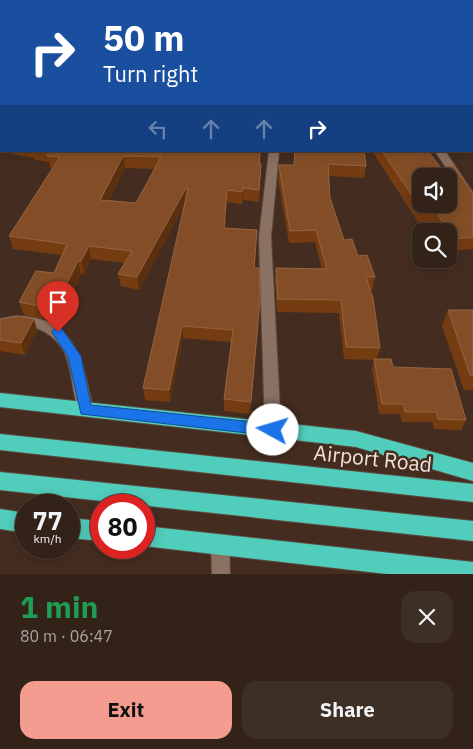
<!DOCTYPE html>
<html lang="en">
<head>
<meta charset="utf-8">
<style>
  :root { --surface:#332218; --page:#3e2f25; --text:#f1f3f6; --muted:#a9a4a2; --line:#4e3f37; --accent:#f59c90 }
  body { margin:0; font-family:"IBM Plex Sans",sans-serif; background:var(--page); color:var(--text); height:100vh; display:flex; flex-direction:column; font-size:19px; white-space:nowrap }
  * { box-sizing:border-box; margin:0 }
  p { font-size:16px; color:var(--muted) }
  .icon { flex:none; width:28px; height:28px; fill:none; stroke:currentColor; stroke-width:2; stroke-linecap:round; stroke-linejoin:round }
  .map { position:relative; height:574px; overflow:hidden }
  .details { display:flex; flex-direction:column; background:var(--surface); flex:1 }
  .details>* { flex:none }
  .top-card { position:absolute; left:0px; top:0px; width:474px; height:152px; box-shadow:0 2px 12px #0003,0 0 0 1px var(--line); background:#1a4fa0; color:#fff; overflow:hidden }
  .buttons { position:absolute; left:412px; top:168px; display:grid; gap:10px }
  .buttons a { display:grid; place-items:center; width:45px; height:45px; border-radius:10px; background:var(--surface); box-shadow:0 2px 12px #0003,0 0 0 1px var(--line); font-size:25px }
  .speed { position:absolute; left:15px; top:494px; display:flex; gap:10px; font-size:25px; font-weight:700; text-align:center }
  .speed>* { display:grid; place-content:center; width:65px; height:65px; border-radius:50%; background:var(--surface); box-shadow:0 2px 12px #0003,0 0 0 1px var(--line); line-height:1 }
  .speed small { font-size:12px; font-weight:400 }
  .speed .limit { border:8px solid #d22; background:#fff; color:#111 }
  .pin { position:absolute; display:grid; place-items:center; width:42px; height:42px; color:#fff; margin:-51px -21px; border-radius:50% 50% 50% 0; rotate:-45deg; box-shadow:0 0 5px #0007 }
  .pin .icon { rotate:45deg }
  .me { position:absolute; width:55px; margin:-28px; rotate:276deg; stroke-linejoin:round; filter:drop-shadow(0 0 4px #0008) }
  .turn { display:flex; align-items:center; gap:18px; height:105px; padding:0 20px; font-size:22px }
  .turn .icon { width:65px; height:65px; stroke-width:2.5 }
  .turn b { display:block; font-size:35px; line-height:42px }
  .lanes { display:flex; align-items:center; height:48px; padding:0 20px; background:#0003; justify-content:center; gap:25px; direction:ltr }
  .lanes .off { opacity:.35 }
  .round { display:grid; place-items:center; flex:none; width:52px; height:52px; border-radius:15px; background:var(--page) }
  .headline { display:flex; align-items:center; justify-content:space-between; height:85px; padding:0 20px }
  h1 { font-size:30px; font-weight:700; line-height:38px; color:#1e9e55 }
  .primary-button { display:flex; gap:10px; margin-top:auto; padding:10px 20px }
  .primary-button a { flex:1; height:58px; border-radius:15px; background:var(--accent); color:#111; font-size:20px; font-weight:700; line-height:58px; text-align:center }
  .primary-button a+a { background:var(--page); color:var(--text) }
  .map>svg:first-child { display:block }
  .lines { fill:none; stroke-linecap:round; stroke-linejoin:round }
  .minor-casing { stroke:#5d4a3f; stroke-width:2 }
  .highway-casing { stroke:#5d4a3f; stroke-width:2 }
  .minor { fill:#8b7162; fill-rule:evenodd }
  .highway { fill:#51cdbc; fill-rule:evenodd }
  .wall { fill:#753c11; fill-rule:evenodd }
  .shaded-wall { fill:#5c2f0e }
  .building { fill:#834e27; stroke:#946543; fill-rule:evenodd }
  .route { fill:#1a73e8; stroke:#114b97 }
  .labels { text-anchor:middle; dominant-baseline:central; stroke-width:5; stroke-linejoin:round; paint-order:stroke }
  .near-street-label { font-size:21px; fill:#f1e2da; stroke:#442d20 }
</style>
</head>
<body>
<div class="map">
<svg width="473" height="574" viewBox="0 0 473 574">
  <rect width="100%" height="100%" fill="#442d20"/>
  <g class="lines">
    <!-- minor casing -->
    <g class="minor-casing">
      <path id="minor" d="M31,0H37V1H31Z
        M402,0H409V1H402Z
        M1,91V97L0,98V92Z
        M269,151H279L271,237L281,430L278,435L273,437L268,435L265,430L259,237Z
        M435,151H445L473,193V204L469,203Z
        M15,316C76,316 83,361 93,410L91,414L86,416L81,414C66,385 79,353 45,332C30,323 15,325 0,330V319Z
        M220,535L226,538L229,544L230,574H212L211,544L214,538Z"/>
    </g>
    <!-- highway casing -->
    <g class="highway-casing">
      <path id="highway" d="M0,393L356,431L473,463V481L356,447L0,407Z
        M0,434L473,484V502L0,450Z
        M0,472L473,521V541L0,490Z
        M0,509L26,513V533L0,529Z
        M69,518L101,521V541L69,538Z
        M144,526L473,562V574H387L144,546Z"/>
    </g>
    <!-- minor -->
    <use href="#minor" class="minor"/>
    <!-- highway -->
    <use href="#highway" class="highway"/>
  </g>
  <!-- wall -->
  <path class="wall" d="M126,0H207V1H133Z
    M426,0H473V11L472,1H427Z
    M1,29V75H0V30Z
    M0,109H1V151H261L260,164H261L259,202L243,200L242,204L227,202L225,228L257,230L255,268L259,311L250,414L224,411V399L231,342L183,338L170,402L145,400L143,388L185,204L139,290L121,286L118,274L125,263L91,259L84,274H81L67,304L52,302L43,319L24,315L19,302L54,273L62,255L13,249L9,236L52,168H50L49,162L35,160L34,158L0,152ZM125,168L155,169L136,203L109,200Z
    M294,151H364L366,166L364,178L328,176L330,198L344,240L375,277L372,290H370L380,348L377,359L393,367L466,420L461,430L434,429L432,422H402L400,414H379L372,369L374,360L344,359L339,313L277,312L275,281L276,268L322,269L315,242L289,243L278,179L279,166L294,165Z
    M372,151H428L441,168L473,193V249L449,251V231H437L432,223L420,225Z
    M448,310H473V390H464L442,326Z
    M0,321L37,330L25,355L0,351Z"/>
  <!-- shaded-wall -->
  <path class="shaded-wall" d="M123,156L125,168L103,212L100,200Z
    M186,188L187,200L139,290L137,277Z
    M243,188V200L242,204V192Z
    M227,190V202L225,241L224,228Z
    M89,246L91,259L84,274L81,261Z
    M78,261L81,274L67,304L63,291Z
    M48,289L52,302L43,319L39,306Z
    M34,319L37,330L25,355L21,343Z
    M182,326L183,338L170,402L169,390Z"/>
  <!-- building -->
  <path class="building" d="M152,0H171L170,1H152Z
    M256,0H360L361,1H257Z
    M436,0H473V1H437Z
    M0,29H1V66H0Z
    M472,41H473V62H472Z
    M0,109H1V141H0Z
    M472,120H473L472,136Z
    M49,151H260L259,164H261L259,190L243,188L242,192L227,190L224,228L257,230L254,268H259L260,299L251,402L224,399L233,330L182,326L169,390L143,388L188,189L186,188L137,277L118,274L132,251L89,246L81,261H78L63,291L48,289L39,306L19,302L36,271L54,273L67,244L9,236L60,157L47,156ZM123,156L161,157L136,203L100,200Z
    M295,151H364L366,166L328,164L330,198L344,240L352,239L358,256L367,255L375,277H366L373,298L380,348L346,347L341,300L278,299L276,268L327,269L316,230L290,231L279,166V165H294Z
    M382,151H428L441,168L453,166L473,193V237L452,239L449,233V231H448L436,211L423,212ZM421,176H449V204H421Z
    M448,310H473V375H470Z
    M18,316L34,319L21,343L0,340V321L1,319Z
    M374,359H391L393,367L451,369L466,420L438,419L436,412H405L403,404H382Z"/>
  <!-- route -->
  <path class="route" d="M58,327L62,329L81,356L91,405L273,424L278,426L280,430L278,435L273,436L81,414L68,357L52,332L54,329Z"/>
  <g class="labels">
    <!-- near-street labels -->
    <g class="near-street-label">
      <text transform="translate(373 458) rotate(6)">Airport Road</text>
    </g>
  </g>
</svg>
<div class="buttons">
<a><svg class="icon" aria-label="sound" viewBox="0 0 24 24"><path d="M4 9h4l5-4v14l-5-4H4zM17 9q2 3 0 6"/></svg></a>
<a><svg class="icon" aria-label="search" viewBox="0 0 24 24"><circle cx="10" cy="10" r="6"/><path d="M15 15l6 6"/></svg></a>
</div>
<div class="speed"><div>77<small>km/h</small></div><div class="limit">80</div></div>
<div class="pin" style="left:58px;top:332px;background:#d93025"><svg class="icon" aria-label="arrive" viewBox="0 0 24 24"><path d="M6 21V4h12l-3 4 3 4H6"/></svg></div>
<svg class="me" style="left:273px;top:430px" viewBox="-20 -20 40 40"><circle r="19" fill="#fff"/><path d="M0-13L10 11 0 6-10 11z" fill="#1a73e8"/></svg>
<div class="top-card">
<div class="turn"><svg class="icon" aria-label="right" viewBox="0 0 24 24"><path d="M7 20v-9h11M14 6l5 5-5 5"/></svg><div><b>50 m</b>Turn right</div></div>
<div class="lanes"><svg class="icon off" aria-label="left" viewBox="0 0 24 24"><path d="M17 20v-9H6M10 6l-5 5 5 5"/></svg><svg class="icon off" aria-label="ahead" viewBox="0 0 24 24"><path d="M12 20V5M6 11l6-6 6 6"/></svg><svg class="icon off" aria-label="ahead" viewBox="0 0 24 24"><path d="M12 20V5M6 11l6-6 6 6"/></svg><svg class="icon" aria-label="right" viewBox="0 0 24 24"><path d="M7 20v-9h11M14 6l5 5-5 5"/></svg></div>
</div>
</div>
<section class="details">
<div class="headline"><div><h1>1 min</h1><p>80 m · 06:47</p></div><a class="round"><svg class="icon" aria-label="close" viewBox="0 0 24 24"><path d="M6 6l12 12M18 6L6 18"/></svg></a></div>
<div class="primary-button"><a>Exit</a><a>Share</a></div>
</section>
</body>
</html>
